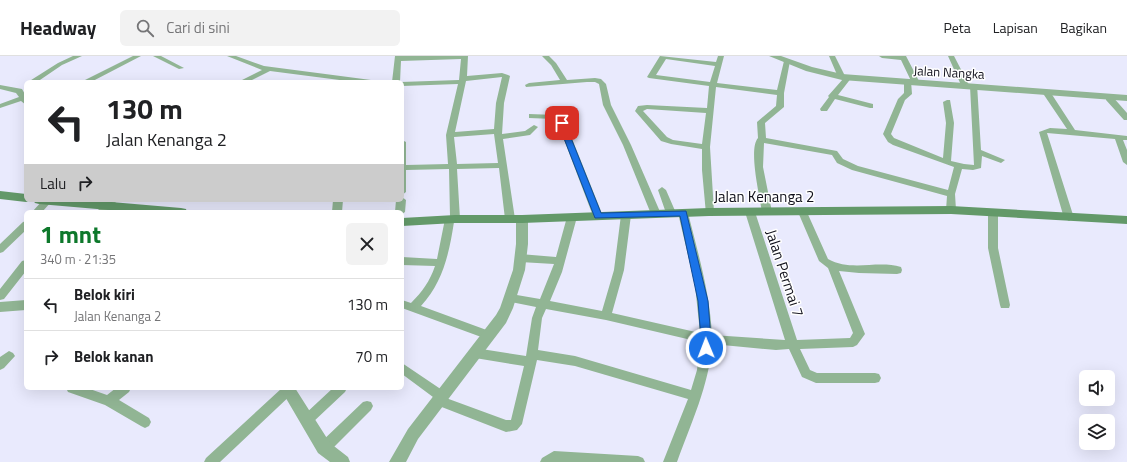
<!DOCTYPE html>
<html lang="id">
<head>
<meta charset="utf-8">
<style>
  :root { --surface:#fff; --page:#f2f2f2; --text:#202124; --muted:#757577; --line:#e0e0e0; --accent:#0d782b }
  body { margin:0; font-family:"Titillium Web",sans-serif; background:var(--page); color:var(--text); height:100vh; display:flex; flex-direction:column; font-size:15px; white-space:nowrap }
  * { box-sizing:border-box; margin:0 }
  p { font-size:13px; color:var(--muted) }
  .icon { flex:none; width:22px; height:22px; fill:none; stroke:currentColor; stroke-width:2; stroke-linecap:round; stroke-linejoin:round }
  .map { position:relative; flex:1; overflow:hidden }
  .sheet { position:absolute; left:24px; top:154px; width:380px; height:180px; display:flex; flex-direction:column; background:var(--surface); border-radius:6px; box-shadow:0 4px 16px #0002 }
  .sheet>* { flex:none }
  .banner { position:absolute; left:24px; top:24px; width:380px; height:122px; border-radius:6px; box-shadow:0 4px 16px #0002; background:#fff; color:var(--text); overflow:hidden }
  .buttons { position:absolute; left:1079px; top:314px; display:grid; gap:8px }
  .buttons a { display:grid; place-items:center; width:36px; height:36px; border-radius:6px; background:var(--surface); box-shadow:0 4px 16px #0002; font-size:20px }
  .pin { position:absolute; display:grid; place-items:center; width:34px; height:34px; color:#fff; margin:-17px; border-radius:8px; box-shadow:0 2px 6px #0006 }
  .me { position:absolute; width:44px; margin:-22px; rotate:359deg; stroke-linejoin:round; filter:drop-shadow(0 0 3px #0008) }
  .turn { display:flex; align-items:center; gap:14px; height:84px; padding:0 16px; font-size:18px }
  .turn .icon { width:52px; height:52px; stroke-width:2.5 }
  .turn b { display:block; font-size:28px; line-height:34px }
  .then { display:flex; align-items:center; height:38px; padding:0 16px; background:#0003; gap:8px; font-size:15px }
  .round { display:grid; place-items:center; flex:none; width:42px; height:42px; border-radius:6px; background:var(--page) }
  .head { display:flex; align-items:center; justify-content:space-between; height:68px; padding:0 16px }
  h1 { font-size:24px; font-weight:700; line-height:30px; color:var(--accent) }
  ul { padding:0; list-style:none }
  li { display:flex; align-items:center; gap:12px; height:52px; padding:0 16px; border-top:1px solid var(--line) }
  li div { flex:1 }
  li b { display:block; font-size:15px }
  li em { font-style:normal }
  header { display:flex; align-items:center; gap:24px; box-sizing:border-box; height:56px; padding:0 20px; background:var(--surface); border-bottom:1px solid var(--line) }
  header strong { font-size:19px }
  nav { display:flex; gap:22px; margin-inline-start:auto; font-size:14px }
  .search { width:280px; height:36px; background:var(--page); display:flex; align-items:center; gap:10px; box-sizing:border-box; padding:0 14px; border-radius:6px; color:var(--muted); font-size:15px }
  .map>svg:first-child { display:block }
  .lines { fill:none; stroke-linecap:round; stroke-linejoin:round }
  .minor { fill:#91b594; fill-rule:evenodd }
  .tertiary { fill:#91b594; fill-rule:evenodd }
  .secondary { fill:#639969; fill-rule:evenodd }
  .route { fill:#1a73e8; stroke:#114b97 }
  .labels { text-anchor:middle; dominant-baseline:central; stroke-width:3; stroke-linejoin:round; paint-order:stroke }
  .far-street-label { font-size:13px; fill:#10101b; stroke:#fff }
  .street-label { font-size:15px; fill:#10101b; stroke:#fff }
</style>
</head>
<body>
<header>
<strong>Headway</strong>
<div class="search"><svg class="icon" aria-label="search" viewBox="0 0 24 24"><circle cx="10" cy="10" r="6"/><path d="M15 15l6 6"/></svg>Cari di sini</div>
<nav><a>Peta</a><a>Lapisan</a><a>Bagikan</a></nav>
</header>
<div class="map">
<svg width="1127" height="406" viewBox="0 0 1127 406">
  <rect width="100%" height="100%" fill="#e9eafd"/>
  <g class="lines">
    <!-- minor -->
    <path class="minor" d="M73,0H82L62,9L37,26H28L58,7Z
      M133,0H141L91,26H81Z
      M153,0H161L184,12L179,13Z
      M227,0H236L264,10L371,24L375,26H355L270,15L248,26H238L262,14Z
      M395,0H468L467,20L502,17L508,19L510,20L504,47L502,78L525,75L534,69L538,71L530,79L503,83L515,163L513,165L510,166L505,163L499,112L457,113L460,163L458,165L454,166C449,198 443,226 421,250L492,276L494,279L492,282L488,283L484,282L402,252V244L411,247C422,236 430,225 435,210L402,209V201L437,203L445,163L450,160L449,113L406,114V136L402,139V84L406,86V109L448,108L446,79L458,28L402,30L401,26L459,24L461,3L401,5L400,26H392ZM502,21L496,47L494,73L455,76L466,25ZM494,78L498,107L457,108L454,81Z
      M542,0H549L556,7L567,24L595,22L601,23L606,28L611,49L631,89L661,158L659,160L656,161L651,158L623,89L603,49L599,28L595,26H587L526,31L525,29L529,27L560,24L551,9Z
      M660,0L716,6L718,0H724L717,27L777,34L784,5L789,4L790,5L784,37V51L765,67L766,82L837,95L843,103L858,110L948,134L954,111L893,89L888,86L883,78L898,43L904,37V27L908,25H911L912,38L905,44L891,78L894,82L943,102L946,67L943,46L947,44H950L954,67L951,105L964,108L974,109L970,30L971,28H977L981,94L1005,104L1001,107L982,100L981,112L973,114L962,113L955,138L956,154L951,157L946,154L947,140L852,114L837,107L832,99L764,87L763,111L772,156L767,159L762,156C760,141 748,93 758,82L757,66L776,50L777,39L716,31L710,91L714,156L709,159L706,158L702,114V93L671,88L661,85L635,55L638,50L647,49L707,52L709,30L649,22L647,21ZM666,3L715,10L710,26L656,19ZM647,53L706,57L702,88L673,84L667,81L643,55Z
      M829,0H835L845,20L848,19L852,21L838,39L873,48V52H870L835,43L827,55H821L820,53L829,41L828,40L843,23L838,21Z
      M879,0H906L920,27L916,29H913L901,4L882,2Z
      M948,0H954L969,29L968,31H965L961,29Z
      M0,29L22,33L26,40V49L21,45L0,52V48L19,41L16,37L0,33Z
      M1043,34H1049L1075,74L1127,80V84H1123L1127,94V109L1123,106L1115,83L1047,77L1074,162L1069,165L1064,162L1039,76L1050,72L1067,73L1042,36Z
      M1106,40H1112L1127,57V64H1124L1106,44Z
      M529,58L556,59L565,65L603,160L601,162L598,163L593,160L558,68L554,63L529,62Z
      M662,131L666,134L676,157L674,159H668L666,157L658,134Z
      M402,141L406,144L405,156L402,158V156H395L396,144H402Z
      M43,144L52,145L42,156H32Z
      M108,144H118L106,156H96Z
      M333,144H343L342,156H332Z
      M750,153L755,156L797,284L850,282L853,277L828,212L819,205L798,156L800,154H806L828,203C851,216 877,204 901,211L902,214L901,217L897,218L859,217L839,215L865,278L857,289L853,291L800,293L810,314L817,317H875L879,318L881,322L879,326L875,327H816L802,321L789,293L776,294L712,288C709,330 691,367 677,406H663L688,343L575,310L537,304L522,368L517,374L506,376L434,348L432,344L433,341L402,318V307L445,336L446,342L506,364H511L524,310L475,302L471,300L469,297L471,294L475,292L526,300L532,262L536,251L511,246L507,245L506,242L507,239L511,238L540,243L554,208L520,206L515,202L520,198L556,201L567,161L572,158L577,161L562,216L550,245L602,255L614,214L621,159L626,156L631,159L624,214L612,257L700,277L695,229L678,157L683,154L688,157C698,197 710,237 712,279L785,284L745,156ZM546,253L606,264L700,286L697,314L691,334L575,300L538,294L542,262Z
      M993,154L998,157V192L1010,249L1009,252H1001L1000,249L988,192V157Z
      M26,165V174L3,196L0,197V188L23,166Z
      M26,204V215L4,243L0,244V233L22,205Z
      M9,295L13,297L15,300L4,312L0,314V301Z
      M66,332H87L107,339L116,332H131L129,336L119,344L149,362L151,366L149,370L145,372L141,370L105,349L68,336Z
      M282,332H296L294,336L220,406H204L206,402Z
      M333,332H347L345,336L312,367L308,369L304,367L302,363L304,359Z
      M367,345L371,346L373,350L371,354L329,396L324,398L319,396L317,392L319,388L363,346Z
      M554,395L638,400L643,402L645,406H540L542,402Z"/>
    <!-- tertiary -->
    <path class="tertiary" d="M769,0H781L812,11L842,18L1127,39V45L842,24L806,15Z
      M522,159L526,160L528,163V188L525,214L513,252L506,267L418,383L406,406H389L408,373L496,259L500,252L513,214L516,188V163L518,160Z
      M26,244V254L0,256V246Z
      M280,332H295L330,387L348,401L350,406H330L318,397Z"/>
    <!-- secondary -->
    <path class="secondary" d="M0,135L26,138V144H31L26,146L0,143Z
      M33,144H88L181,152L186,153L187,156H132L39,148L35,147Z
      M951,150L1127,160V168L951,158L709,160L522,167H455L402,170V162L455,159H522L709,152Z"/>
  </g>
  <!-- route -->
  <path class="route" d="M559,65H564L565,67L601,157L686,155L708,245L711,283L709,295L706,297L702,295L700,292L701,283L698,245L680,160L595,162L558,67Z"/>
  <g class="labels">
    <!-- far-street labels -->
    <g class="far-street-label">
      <text transform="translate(949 16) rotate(3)">Jalan Nangka</text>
    </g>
    <!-- street labels -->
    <g class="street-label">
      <text x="764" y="140">Jalan Kenanga 2</text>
      <text transform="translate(785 217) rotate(72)">Jalan Permai 7</text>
    </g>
  </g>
</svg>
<div class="buttons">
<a><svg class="icon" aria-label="sound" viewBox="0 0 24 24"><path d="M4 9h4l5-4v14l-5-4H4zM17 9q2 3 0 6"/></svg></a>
<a><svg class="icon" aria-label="layers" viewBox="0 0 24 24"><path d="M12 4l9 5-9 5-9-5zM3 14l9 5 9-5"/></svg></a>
</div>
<div class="pin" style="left:562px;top:67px;background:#d93025"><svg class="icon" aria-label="arrive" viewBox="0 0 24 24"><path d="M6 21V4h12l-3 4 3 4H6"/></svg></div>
<svg class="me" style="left:706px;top:292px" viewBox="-20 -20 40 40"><circle r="17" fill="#1a73e8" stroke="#fff" stroke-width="3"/><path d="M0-11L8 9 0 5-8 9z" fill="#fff"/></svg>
<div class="banner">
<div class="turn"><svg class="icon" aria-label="left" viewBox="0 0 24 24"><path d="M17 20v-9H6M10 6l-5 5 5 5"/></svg><div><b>130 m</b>Jalan Kenanga 2</div></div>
<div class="then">Lalu<svg class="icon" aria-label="right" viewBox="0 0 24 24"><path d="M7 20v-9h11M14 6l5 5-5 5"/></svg></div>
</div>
<section class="sheet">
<div class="head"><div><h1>1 mnt</h1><p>340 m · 21:35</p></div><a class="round"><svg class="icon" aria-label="close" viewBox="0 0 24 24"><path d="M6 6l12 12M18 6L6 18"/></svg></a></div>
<ul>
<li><svg class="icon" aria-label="left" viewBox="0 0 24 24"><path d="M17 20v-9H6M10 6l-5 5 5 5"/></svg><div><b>Belok kiri</b><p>Jalan Kenanga 2</p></div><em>130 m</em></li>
<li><svg class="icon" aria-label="right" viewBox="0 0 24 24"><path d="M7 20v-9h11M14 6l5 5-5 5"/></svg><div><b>Belok kanan</b></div><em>70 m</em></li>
</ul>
</section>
</div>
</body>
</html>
